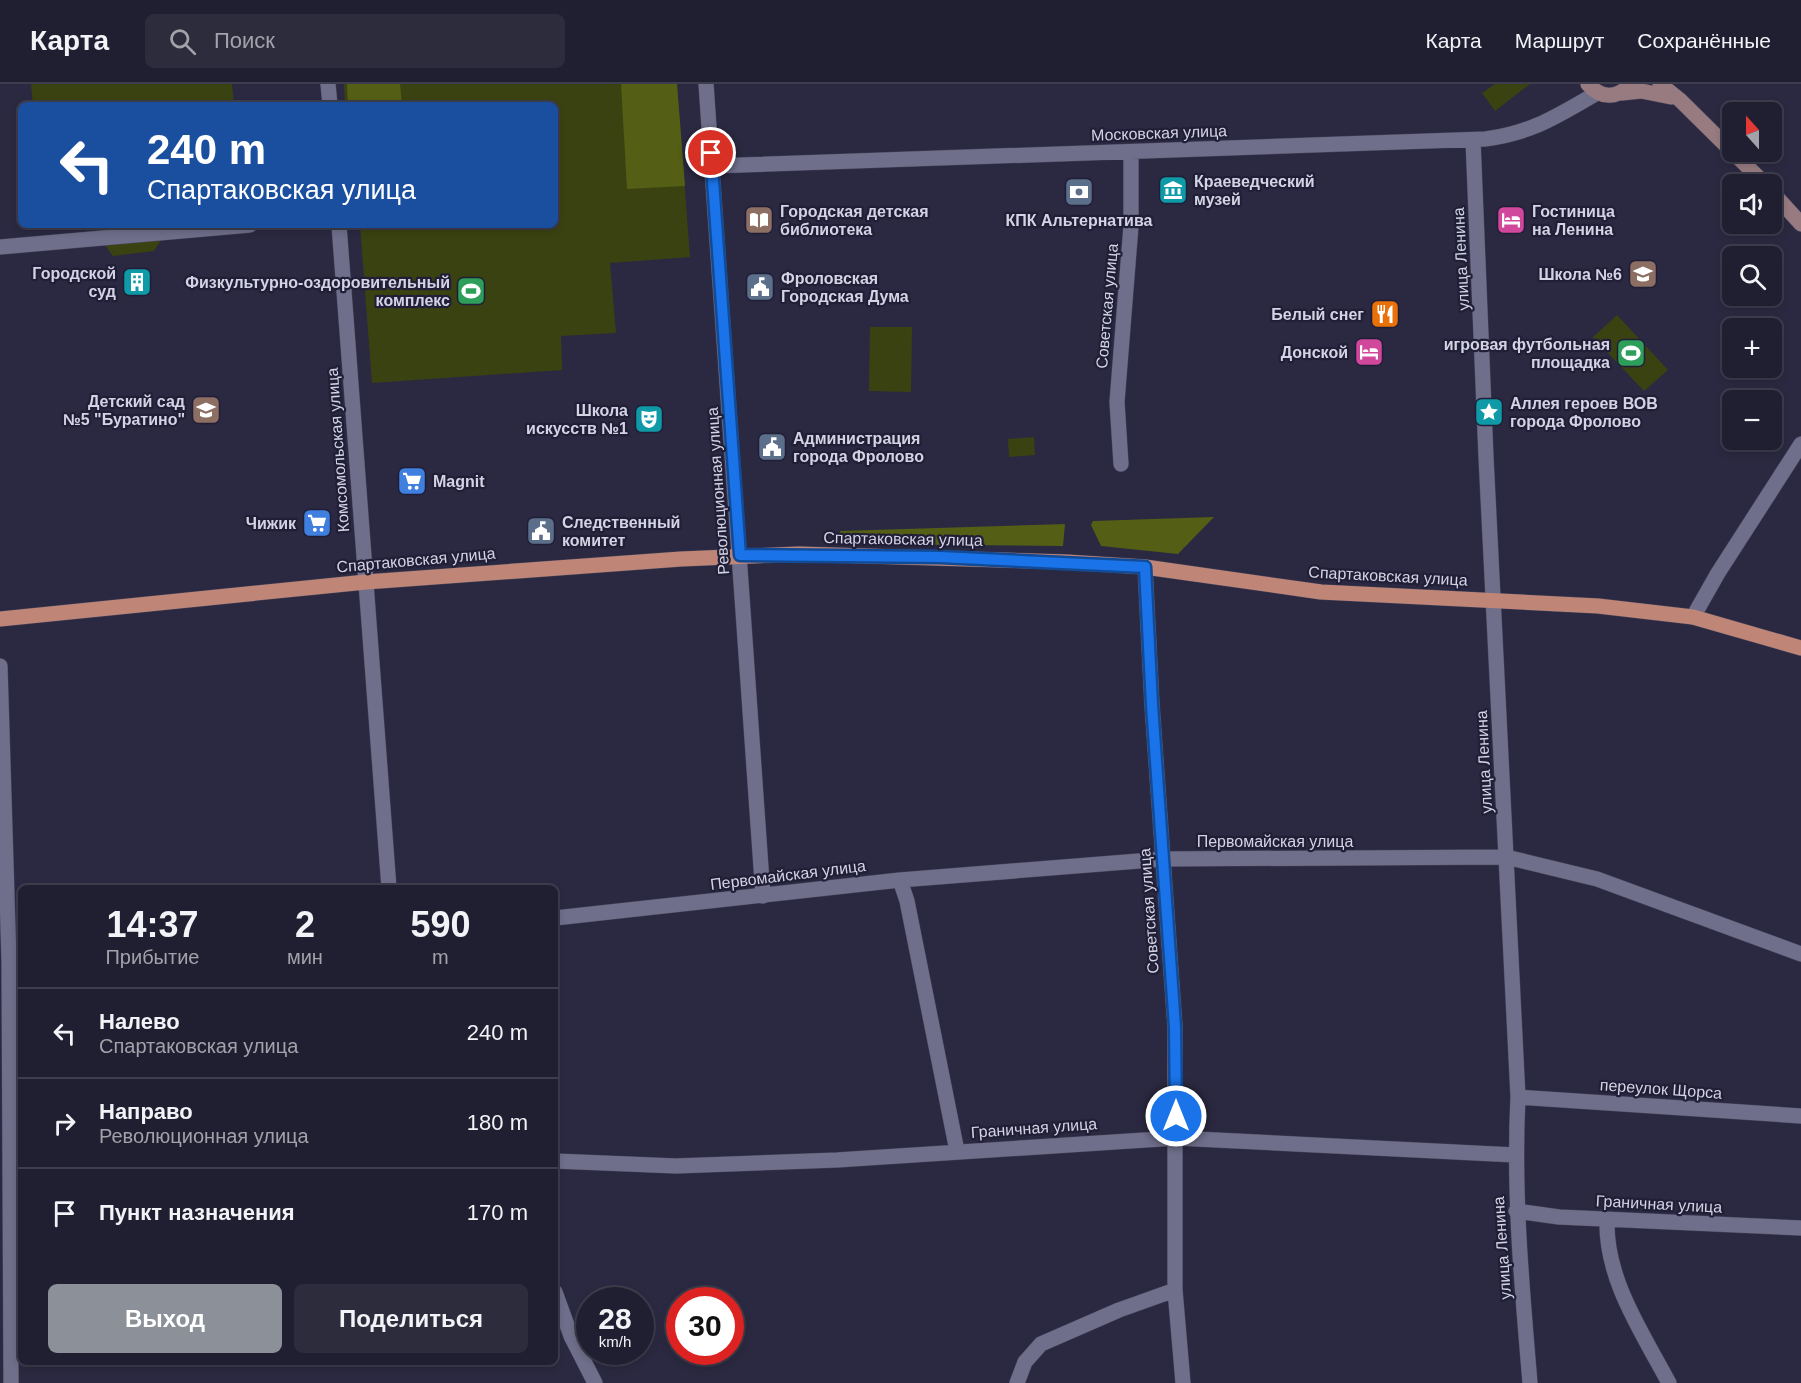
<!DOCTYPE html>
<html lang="ru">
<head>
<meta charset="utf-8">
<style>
  :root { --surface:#201f31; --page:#2d2c3d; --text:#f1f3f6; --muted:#a2a2ab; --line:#3d3d4d; --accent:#8c9099 }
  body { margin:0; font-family:Helvetica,sans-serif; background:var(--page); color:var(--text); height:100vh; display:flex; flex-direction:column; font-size:22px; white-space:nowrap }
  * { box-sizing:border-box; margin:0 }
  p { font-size:20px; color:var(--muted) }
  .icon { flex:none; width:33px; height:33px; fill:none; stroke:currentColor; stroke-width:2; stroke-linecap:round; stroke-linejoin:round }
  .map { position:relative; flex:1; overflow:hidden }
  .drawer { position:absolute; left:18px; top:801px; width:540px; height:480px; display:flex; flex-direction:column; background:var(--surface); border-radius:9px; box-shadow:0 3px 9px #0003,0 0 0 2px var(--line) }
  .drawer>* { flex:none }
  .guide { position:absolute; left:18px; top:18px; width:540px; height:126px; border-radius:9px; box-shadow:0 3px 9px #0003,0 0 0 2px var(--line); background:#1a4fa0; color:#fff; overflow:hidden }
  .needle { width:39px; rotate:339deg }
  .fabs { position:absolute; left:1722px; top:18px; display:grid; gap:12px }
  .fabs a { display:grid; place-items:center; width:60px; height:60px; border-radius:9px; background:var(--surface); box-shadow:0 3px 9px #0003,0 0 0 2px var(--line); font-size:30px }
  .speed { position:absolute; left:576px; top:1203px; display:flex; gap:12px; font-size:30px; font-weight:700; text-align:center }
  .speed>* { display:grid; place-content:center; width:78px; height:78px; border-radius:50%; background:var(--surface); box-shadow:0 3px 9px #0003,0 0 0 2px var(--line); line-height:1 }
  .speed small { font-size:15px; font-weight:400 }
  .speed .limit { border:9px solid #d22; background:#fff; color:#111 }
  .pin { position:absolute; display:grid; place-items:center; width:51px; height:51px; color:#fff; margin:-26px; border:3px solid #fff; border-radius:50%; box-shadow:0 2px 6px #0007 }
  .me { position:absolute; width:66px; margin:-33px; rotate:0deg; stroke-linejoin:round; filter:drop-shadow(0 0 4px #0008) }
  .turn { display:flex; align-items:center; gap:21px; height:126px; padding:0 30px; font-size:27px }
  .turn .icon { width:78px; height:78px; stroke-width:2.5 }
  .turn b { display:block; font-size:42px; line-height:51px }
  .eta { display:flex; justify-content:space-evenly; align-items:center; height:102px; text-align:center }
  .eta b { font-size:36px; font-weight:700; line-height:42px }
  .action { display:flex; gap:12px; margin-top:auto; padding:12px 30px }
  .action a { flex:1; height:69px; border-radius:9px; background:var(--accent); color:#fff; font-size:24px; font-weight:700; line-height:69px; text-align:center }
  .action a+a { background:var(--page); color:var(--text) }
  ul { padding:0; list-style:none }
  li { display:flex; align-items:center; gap:18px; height:90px; padding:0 30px; border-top:2px solid var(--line) }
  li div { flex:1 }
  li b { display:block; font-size:22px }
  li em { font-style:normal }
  header { display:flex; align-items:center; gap:36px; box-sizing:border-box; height:84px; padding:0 30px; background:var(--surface); border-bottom:2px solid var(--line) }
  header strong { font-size:28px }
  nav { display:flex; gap:33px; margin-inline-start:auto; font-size:21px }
  .search { width:420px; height:54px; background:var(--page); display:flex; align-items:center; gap:15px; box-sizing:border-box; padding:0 21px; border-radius:9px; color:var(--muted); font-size:22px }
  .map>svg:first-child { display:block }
  .green { fill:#3b4211 }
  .forest { fill:#545e15 }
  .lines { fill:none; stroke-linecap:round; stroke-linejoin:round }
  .street-casing { stroke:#454358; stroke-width:16 }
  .secondary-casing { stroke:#454358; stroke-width:16 }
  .primary-casing { stroke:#454358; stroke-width:16 }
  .street { stroke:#6f6f8b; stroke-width:15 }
  .secondary { stroke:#977b81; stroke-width:15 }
  .primary { stroke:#bf8678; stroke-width:15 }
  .route-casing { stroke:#114b97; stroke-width:15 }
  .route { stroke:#1a73e8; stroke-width:10 }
  .labels { text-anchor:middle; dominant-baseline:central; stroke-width:4.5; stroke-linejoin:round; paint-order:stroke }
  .street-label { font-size:16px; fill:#d3d3e4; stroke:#201f37 }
  .poi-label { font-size:16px; font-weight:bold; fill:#d3d3e4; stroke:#201f37; text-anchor:end }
</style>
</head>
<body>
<header>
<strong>Карта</strong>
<div class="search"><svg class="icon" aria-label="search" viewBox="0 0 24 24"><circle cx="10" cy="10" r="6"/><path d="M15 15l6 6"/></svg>Поиск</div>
<nav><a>Карта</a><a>Маршрут</a><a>Сохранённые</a></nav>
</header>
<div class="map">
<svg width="1801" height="1299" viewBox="0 0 1801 1299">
  <rect width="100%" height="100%" fill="#2a2941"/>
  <!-- green -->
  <path class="green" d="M31,0H232L234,21H33Z
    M344,0H677L690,173L610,179L616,249L561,252L562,286L372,299L360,141H555V21H345Z
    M1495,0H1530L1495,27L1482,9Z
    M161,156L154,167L113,172L105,161Z
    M1617,231L1668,286L1644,307L1593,253Z
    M870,243H912L911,308L869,307Z
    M1034,353L1035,371L1009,373L1008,355Z"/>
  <!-- forest -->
  <path class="forest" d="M347,0H400L402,21H348Z
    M621,0H677L685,102L627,105Z
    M1214,433L1178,470L1101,462L1091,441L1093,437Z
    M1065,440L1063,462L840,460V447Z"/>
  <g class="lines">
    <!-- street casing -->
    <g class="street-casing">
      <path id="street" d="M328,0L330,21
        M706,0L763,812
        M1473,56L1486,373L1518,1013C1513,1109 1522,1203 1530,1299
        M712,82L1485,55C1532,49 1557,32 1597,9
        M339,141L389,804
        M0,163L250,141
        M1121,380L1117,318L1131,142V68
        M1145,483L1152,621L1175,943V1206L1183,1299
        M1693,533L1718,489L1801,360
        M0,582L9,877L11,1299
        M900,796L907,817L957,1067
        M555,834L900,796L1164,775L1506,773L1597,795L1801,870
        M1518,1013L1801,1032
        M555,1077L676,1082L837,1076L1176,1054L1515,1071
        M1516,1127L1559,1133L1801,1144
        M1607,1135C1605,1195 1642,1248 1669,1299
        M555,1208L571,1252L595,1299
        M1017,1299L1025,1278L1041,1260L1119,1226L1175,1206"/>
    </g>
    <!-- secondary casing -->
    <g class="secondary-casing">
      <path id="secondary" d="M1588,0C1600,14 1616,15 1629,2
        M1660,0L1680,16L1765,100
        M1622,9L1641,7L1671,13
        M1772,108L1801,140"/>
    </g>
    <!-- primary casing -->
    <g class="primary-casing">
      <path id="primary" d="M0,535L366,498L681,475L799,470L1067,478L1145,483L1321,508L1598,522L1693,533L1801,564"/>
    </g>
    <!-- street -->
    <use href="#street" class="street"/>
    <!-- secondary -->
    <use href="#secondary" class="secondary"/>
    <!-- primary -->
    <use href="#primary" class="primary"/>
  </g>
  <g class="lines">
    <!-- route casing -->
    <g class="route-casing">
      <path id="route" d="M711,69L740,471L940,473L1145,483L1152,621L1175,943L1176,1032"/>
    </g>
    <!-- route -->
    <use href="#route" class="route"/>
  </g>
  <!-- icons -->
  <defs>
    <g id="museum-square" transform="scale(1.5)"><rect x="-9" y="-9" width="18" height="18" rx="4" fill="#0f9aa8" stroke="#201f37"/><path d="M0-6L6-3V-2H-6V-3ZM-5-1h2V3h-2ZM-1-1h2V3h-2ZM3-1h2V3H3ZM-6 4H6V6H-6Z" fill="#fff"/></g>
    <g id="bank-square" transform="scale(1.5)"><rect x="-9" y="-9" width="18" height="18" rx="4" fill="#5c6f8a" stroke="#201f37"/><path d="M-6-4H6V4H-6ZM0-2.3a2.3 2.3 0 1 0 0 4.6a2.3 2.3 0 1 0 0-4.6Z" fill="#fff"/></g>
    <g id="library-square" transform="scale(1.5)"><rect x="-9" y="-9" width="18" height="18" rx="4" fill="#8d6e63" stroke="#201f37"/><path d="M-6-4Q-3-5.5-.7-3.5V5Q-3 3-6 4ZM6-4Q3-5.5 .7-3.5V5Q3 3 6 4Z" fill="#fff"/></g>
    <g id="hotel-square" transform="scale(1.5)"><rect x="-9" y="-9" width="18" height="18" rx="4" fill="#d1479c" stroke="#201f37"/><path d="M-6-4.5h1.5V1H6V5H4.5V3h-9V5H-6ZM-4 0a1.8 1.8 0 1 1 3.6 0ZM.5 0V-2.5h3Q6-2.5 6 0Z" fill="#fff"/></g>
    <g id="school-square" transform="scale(1.5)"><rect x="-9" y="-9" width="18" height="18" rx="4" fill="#8d6e63" stroke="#201f37"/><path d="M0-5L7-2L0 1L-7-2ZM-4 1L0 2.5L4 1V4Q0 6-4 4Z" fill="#fff"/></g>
    <g id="building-square" transform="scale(1.5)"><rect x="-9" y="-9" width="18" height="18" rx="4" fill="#0f9aa8" stroke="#201f37"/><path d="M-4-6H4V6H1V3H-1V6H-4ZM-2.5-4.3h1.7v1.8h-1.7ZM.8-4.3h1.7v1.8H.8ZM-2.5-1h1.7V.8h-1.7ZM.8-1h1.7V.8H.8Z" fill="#fff"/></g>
    <g id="civic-square" transform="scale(1.5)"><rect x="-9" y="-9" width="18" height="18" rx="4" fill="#5c6f8a" stroke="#201f37"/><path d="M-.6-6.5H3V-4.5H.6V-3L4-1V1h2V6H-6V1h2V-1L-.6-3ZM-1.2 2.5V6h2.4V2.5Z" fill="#fff"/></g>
    <g id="stadium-square" transform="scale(1.5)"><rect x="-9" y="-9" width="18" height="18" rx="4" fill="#2e9e5b" stroke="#201f37"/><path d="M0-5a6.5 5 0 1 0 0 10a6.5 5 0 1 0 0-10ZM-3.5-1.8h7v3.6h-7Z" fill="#fff"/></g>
    <g id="restaurant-square" transform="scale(1.5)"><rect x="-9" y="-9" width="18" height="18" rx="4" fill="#e8710a" stroke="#201f37"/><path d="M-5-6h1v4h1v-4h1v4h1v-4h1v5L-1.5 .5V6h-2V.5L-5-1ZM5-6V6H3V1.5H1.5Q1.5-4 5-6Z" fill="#fff"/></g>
    <g id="sight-square" transform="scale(1.5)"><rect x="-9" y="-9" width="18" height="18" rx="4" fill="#0f9aa8" stroke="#201f37"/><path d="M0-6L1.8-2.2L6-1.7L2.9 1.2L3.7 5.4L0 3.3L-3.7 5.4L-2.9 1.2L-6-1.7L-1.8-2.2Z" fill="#fff"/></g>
    <g id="theatre-square" transform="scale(1.5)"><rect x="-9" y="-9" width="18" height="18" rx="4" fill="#0f9aa8" stroke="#201f37"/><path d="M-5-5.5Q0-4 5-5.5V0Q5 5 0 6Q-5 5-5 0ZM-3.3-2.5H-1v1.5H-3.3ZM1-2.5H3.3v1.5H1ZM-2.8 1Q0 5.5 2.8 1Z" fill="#fff"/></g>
    <g id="supermarket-square" transform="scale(1.5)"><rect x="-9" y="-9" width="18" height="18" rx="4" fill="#3f7fe0" stroke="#201f37"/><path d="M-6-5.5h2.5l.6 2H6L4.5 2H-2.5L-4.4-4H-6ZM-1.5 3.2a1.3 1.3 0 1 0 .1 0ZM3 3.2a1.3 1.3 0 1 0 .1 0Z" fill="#fff"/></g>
  </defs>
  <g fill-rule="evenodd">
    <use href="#museum-square" x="1173" y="106"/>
    <use href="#bank-square" x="1079" y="108"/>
    <use href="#library-square" x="759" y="136"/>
    <use href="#hotel-square" x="1511" y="136"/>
    <use href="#school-square" x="1643" y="190"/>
    <use href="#building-square" x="137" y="198"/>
    <use href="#civic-square" x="760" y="203"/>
    <use href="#stadium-square" x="471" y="207"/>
    <use href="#restaurant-square" x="1385" y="230"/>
    <use href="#hotel-square" x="1369" y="268"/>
    <use href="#stadium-square" x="1631" y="269"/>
    <use href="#school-square" x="206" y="326"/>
    <use href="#sight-square" x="1489" y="328"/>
    <use href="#theatre-square" x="649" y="335"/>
    <use href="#civic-square" x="772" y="363"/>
    <use href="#supermarket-square" x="412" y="397"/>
    <use href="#supermarket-square" x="317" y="439"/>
    <use href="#civic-square" x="541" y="447"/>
  </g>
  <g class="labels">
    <!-- street labels -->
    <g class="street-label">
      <text transform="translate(1159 49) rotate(-2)">Московская улица</text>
      <text transform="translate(1461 175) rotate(-93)">улица Ленина</text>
      <text transform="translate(1107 222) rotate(-85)">Советская улица</text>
      <text transform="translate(338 366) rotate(-94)">Комсомольская улица</text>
      <text transform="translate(718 407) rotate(-94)">Революционная улица</text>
      <text transform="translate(903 455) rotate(1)">Спартаковская улица</text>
      <text transform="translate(416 476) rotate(-5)">Спартаковская улица</text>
      <text transform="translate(1388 492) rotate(3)">Спартаковская улица</text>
      <text transform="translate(1484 678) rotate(-93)">улица Ленина</text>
      <text x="1275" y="757">Первомайская улица</text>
      <text transform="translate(788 791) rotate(-7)">Первомайская улица</text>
      <text transform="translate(1149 827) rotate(-94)">Советская улица</text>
      <text transform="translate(1661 1005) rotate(4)">переулок Щорса</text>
      <text transform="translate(1034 1044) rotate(-4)">Граничная улица</text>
      <text transform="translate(1659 1120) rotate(3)">Граничная улица</text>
      <text transform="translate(1502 1164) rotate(-94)">улица Ленина</text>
    </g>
    <!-- poi labels -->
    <g class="poi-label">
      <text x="1194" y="97" text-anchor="start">Краеведческий<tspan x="1194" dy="18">музей</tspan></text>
      <text x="780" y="127" text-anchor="start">Городская детская<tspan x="780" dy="18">библиотека</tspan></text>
      <text x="1532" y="127" text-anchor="start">Гостиница<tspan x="1532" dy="18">на Ленина</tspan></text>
      <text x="1079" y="136" text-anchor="middle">КПК Альтернатива</text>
      <text x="116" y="189">Городской<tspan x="116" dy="18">суд</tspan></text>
      <text x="1622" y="190">Школа №6</text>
      <text x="781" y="194" text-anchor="start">Фроловская<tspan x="781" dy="18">Городская Дума</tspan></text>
      <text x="450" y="198">Физкультурно-оздоровительный<tspan x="450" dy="18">комплекс</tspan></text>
      <text x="1364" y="230">Белый снег</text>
      <text x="1610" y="260">игровая футбольная<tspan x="1610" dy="18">площадка</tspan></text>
      <text x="1348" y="268">Донской</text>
      <text x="185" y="317">Детский сад<tspan x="185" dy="18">№5 "Буратино"</tspan></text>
      <text x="1510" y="319" text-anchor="start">Аллея героев ВОВ<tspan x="1510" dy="18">города Фролово</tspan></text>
      <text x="628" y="326">Школа<tspan x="628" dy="18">искусств №1</tspan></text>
      <text x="793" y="354" text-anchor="start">Администрация<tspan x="793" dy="18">города Фролово</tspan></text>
      <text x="433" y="397" text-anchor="start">Magnit</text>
      <text x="562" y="438" text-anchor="start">Следственный<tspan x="562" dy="18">комитет</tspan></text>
      <text x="296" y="439">Чижик</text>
    </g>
  </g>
</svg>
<div class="fabs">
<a><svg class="needle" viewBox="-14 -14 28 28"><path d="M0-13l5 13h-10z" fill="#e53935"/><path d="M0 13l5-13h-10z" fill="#a2a2ab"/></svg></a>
<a><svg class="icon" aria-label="sound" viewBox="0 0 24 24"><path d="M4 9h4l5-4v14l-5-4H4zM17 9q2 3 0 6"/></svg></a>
<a><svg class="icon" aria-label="search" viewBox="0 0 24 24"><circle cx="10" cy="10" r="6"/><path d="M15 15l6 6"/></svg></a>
<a>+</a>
<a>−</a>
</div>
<div class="speed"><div>28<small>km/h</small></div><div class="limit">30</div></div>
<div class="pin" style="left:711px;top:69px;background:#d93025"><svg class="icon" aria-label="arrive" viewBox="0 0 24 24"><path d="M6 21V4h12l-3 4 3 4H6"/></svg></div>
<svg class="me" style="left:1176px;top:1032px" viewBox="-20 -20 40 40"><circle r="17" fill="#1a73e8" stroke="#fff" stroke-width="3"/><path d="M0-11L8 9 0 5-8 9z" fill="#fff"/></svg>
<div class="guide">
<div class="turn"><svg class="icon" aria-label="left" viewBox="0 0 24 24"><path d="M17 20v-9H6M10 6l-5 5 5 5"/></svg><div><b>240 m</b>Спартаковская улица</div></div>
</div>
<section class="drawer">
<div class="eta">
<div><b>14:37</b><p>Прибытие</p></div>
<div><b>2</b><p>мин</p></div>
<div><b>590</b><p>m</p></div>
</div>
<ul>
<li><svg class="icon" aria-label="left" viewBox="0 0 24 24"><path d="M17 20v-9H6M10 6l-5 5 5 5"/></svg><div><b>Налево</b><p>Спартаковская улица</p></div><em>240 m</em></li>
<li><svg class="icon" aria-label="right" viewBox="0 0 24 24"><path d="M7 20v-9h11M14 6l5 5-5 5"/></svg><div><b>Направо</b><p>Революционная улица</p></div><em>180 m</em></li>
<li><svg class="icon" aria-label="arrive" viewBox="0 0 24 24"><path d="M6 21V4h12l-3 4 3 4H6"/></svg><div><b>Пункт назначения</b></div><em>170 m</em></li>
</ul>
<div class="action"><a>Выход</a><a>Поделиться</a></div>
</section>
</div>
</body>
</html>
